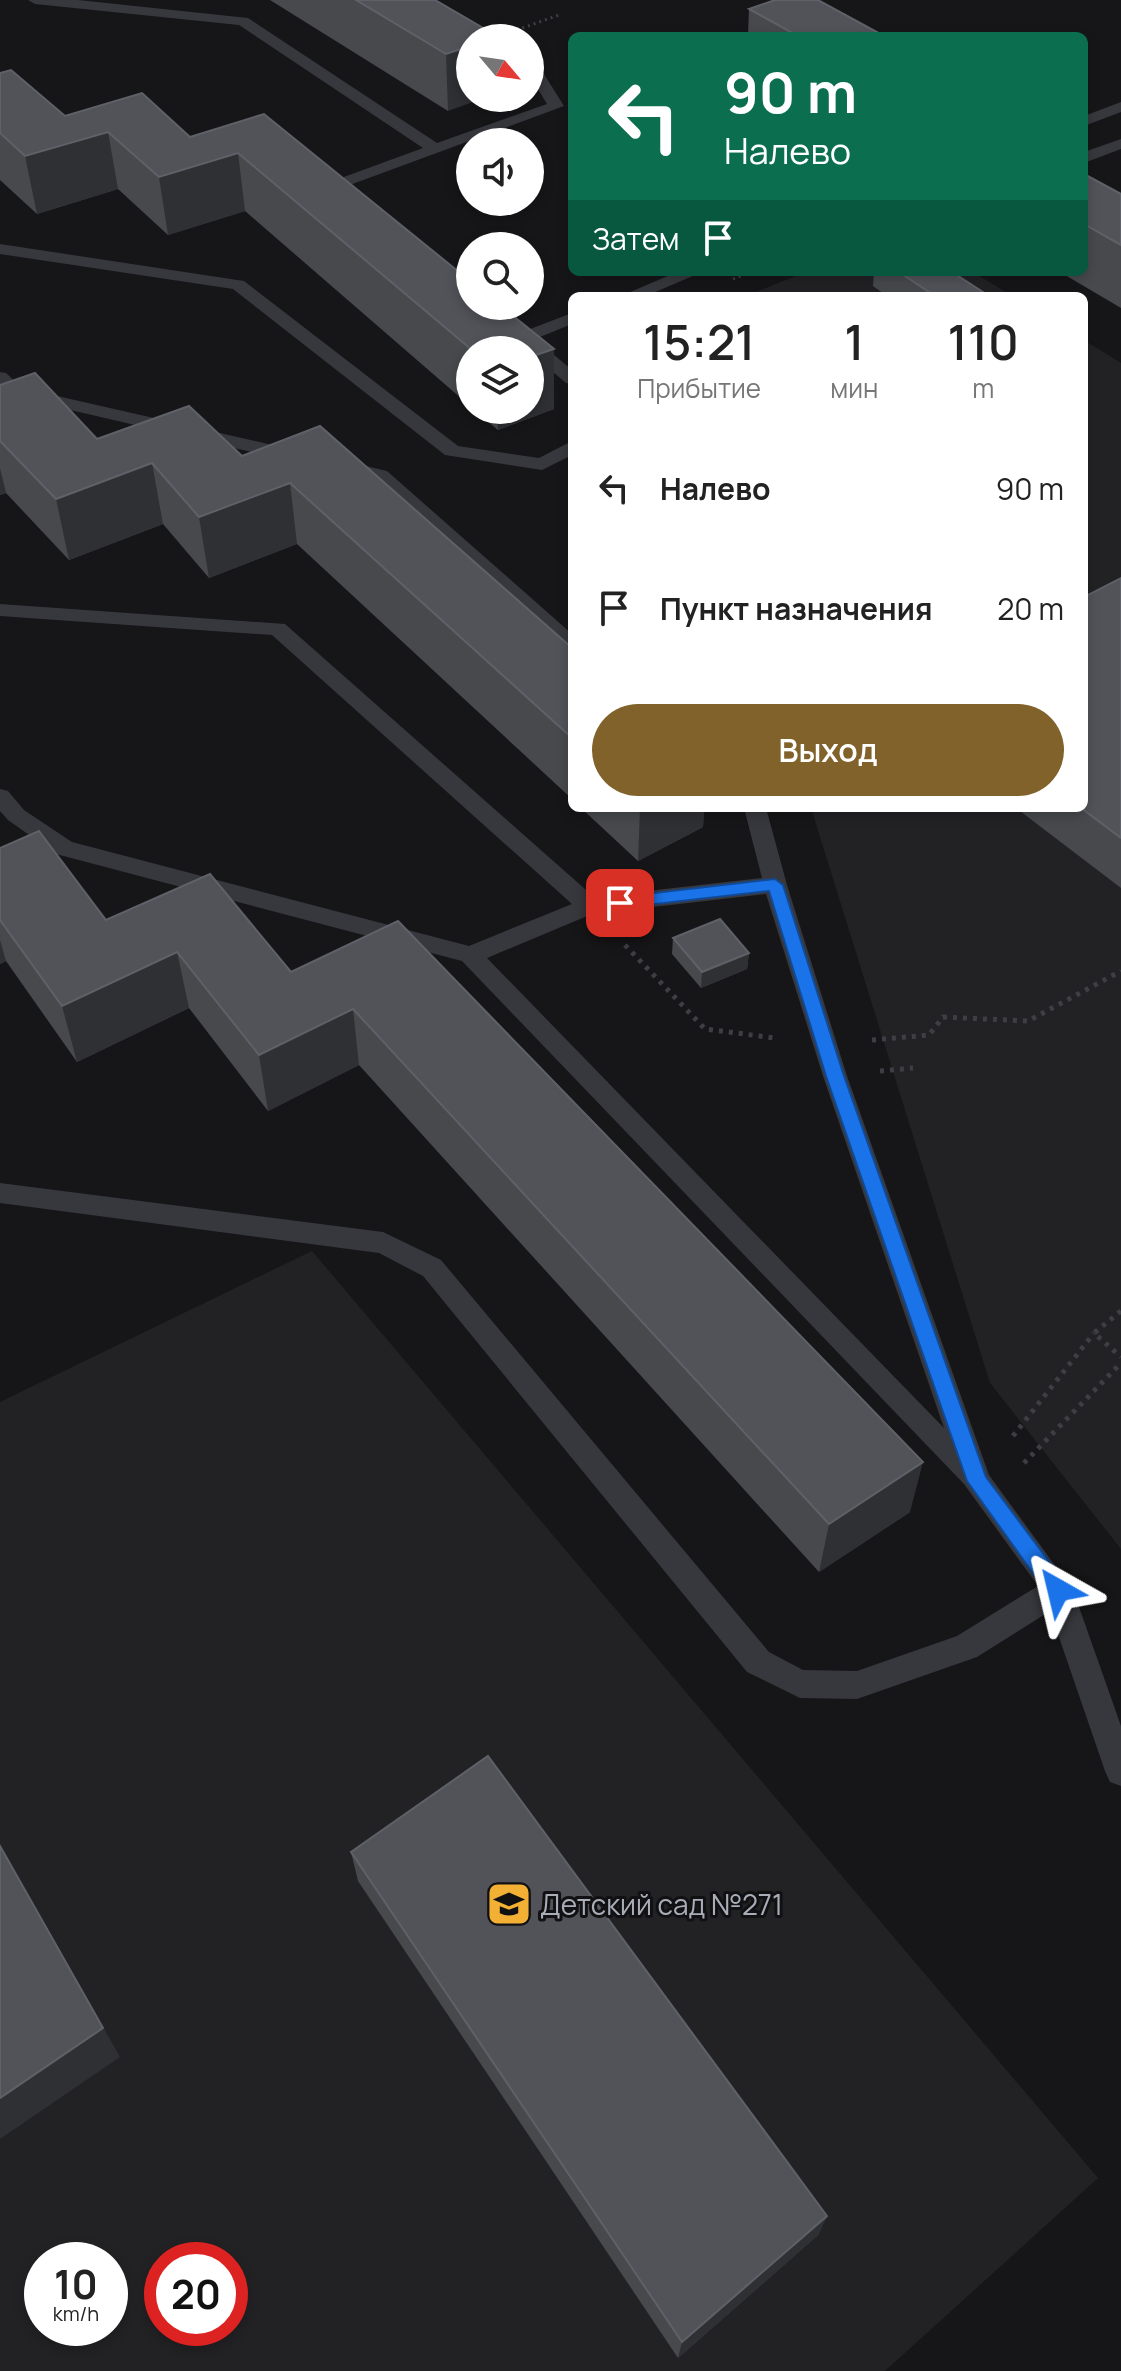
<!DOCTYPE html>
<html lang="ru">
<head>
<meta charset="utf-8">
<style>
  :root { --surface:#fff; --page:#f2f2f2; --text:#222; --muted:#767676; --accent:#80622a }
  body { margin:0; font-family:Manrope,sans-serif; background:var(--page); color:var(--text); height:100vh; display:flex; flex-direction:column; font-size:30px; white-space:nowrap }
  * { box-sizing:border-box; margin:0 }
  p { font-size:26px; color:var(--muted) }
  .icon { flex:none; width:44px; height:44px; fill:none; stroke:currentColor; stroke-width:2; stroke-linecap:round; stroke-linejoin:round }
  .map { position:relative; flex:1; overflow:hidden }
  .sheet { position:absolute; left:568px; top:292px; width:520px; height:520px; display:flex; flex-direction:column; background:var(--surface); border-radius:12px; box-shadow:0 4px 12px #0003 }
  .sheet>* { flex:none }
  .hud { position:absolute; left:568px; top:32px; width:520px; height:244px; border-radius:12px; box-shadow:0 4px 12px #0003; background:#0b6e4f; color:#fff; overflow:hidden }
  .needle { width:52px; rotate:119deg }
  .tools { position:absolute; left:456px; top:24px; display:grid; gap:16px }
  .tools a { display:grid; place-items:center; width:88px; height:88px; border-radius:50%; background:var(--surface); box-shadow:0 4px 12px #0003; font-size:40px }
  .speed { position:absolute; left:24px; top:2242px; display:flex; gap:16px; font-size:40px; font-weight:700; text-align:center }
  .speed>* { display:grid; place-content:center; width:104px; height:104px; border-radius:50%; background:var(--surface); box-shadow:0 4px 12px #0003; line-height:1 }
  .speed small { font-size:20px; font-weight:400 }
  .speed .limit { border:12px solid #d22; background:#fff; color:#111 }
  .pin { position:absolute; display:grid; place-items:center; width:68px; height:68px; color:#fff; margin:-34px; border-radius:16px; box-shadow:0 4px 12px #0006 }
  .me { position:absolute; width:88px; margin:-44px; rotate:323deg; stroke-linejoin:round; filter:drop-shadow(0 0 6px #0008) }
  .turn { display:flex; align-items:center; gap:28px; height:168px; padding:0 24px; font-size:36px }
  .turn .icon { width:104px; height:104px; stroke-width:2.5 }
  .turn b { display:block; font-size:56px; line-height:68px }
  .then { display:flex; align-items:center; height:76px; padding:0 24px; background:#0003; gap:16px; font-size:30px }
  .eta { display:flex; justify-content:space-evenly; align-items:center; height:136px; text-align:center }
  .eta b { font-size:48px; font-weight:600; line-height:56px }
  .action { display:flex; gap:16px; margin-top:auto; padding:16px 24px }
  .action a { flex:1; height:92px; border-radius:48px; background:var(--accent); color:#fff; font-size:32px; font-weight:600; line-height:92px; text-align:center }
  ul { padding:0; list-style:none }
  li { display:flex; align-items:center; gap:24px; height:120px; padding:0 24px }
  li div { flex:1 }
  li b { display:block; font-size:30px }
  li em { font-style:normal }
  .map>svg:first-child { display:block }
  .built { fill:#222225; fill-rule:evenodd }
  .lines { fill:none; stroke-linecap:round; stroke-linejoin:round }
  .path-far1 { stroke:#3d3f44; stroke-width:3; stroke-dasharray:2 4; stroke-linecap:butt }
  .path { stroke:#3d3f44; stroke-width:5; stroke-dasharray:4 6; stroke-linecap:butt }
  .service { fill:#37383d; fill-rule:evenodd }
  .wall { fill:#47494d }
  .shaded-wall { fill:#2f3033 }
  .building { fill:#525359; stroke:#5f6168; stroke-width:2 }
  .route { fill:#1a73e8; stroke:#114b97; stroke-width:2 }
  .labels { text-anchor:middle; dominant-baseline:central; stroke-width:6; stroke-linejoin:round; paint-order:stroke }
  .near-poi-label { font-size:28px; fill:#a8adb8; stroke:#111113; text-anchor:start }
</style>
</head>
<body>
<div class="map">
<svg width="1121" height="2371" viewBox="0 0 1121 2371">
  <rect width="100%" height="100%" fill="#161618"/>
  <!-- built -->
  <path class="built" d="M806,272H973L1012,296H746Z
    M1084,340L1121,363V1549L990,1383L811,808H1084Z
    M312,1251L1098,2178L885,2371H0V1402ZM42,2260H110V2328H42ZM162,2260H230V2328H162Z"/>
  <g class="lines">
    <!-- path-far1 -->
    <path class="path-far1" d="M494,38L562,14
      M733,279L751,272"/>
    <!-- path -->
    <path class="path" d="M625,945L705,1029L775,1038
      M872,1040L929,1035L943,1017L1028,1021L1121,971
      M880,1071L913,1068
      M1121,1311L1094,1333L1121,1357
      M1013,1436L1094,1333
      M1024,1463L1121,1363"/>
    <!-- service -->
    <path class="service" d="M28,0H78L248,18L437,143L547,104L530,76V64L542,71L564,106L328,193L320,188L322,185L423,148L239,25L35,4Z
      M1121,102V112L1084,126V116Z
      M1121,139V149L1084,163V152Z
      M0,244L244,281L458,446L539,458L572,441V455L542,470L445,455L233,289L0,254Z
      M677,272H702L646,296H621Z
      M476,306H496L525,331L572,313V324L535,339L572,370V384L566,383Z
      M0,372L6,373L22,388L295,450L304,456L295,462L10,396L0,387Z
      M341,460L387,471L572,634V652L565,650L373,479L334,470L332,466Z
      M0,604L285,624L594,897L762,878L744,808H766L787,885L847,1076L989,1475L1073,1590L1121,1726V1786L1110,1782L1105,1771L1050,1611L977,1657L857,1699L800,1698L747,1672L423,1276L379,1253L0,1203V1183L383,1232L441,1260L769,1652L803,1670L857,1671L957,1636L1038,1586L964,1484L462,961L56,854L8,820L0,811V789L8,791L24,810L72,842L469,946L572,904L272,635L0,616ZM766,894L823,1076L944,1428L487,958L592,914Z"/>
  </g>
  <!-- wall -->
  <path class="wall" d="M270,0H435L497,36L448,111Z
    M749,9L884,36H748Z
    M0,73L65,116L190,137L264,114L554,349V409L498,430L474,410H530V350H470V406L245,211L168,235L118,189L37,214L0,180Z
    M1084,174L1121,194V308L1060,272H1084Z
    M874,272H952L989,296H887L873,286Z
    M0,385L97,439L242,456L320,426L572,648V799L297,544L209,578L163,524L69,560L6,493L0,495Z
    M1121,578V888L1016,808H1084Z
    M581,808H704L703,827L638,861Z
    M0,848L106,920L291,972L398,921L910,1512L819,1572L359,1065L268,1111L189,1008L77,1062L6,961L0,964Z
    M673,938L749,953L747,969L701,988L672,954Z
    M351,1852L827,2216L818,2235L678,2358L358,1881Z"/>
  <!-- shaded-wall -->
  <path class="shaded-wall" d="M470,46V98H484L448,111L446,54Z
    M108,132L118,189L37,214L25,156Z
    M238,153L245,211L168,235L159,177Z
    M554,349V409L498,430L497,410H530V357Z
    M152,463L163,524L69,560L56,499Z
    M0,468L6,493L0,495Z
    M290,483L297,544L209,578L199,517Z
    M640,808H704L703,827L638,861Z
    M0,940L6,961L0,964Z
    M177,952L189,1008L77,1062L62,1006Z
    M749,953L747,969L701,988L702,972Z
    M353,1009L359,1065L268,1111L259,1055Z
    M923,1462L910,1512L819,1572L829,1524Z
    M0,1845L120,2057L0,2139Z
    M827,2216L818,2235L678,2358L682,2342Z"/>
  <!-- building -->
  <path class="building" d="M356,0H435L497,36L492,38H470V46L446,54Z
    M775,0H818L884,36H798L749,9Z
    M11,70L65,116L142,93L190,137L264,114L470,281V306H501L554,349L530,357V350H472L238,153L159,177L108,132L25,156L0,133V73Z
    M1084,174L1121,194V245L1084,224Z
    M899,272H952L989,296H935Z
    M35,373L97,439L189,406L242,456L320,426L572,648V738L290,483L199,517L152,463L56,499L0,441V385Z
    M1121,578V838L1081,808H1084V597Z
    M39,831L106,920L210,874L291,972L398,921L923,1462L829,1524L353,1009L259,1055L177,952L62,1006L0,920V848Z
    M720,919L749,953L702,972L673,938Z
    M488,1756L827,2216L682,2342L351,1852Z
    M0,1846L103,2028L0,2098Z"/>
  <!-- route -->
  <path class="route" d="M775,879L783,885L844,1076L986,1477L1065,1583L1068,1590L1065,1597L1058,1600L1050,1597L967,1481L826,1076L769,891L620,908L611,903L620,897Z"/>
  <!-- icons -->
  <defs>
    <g id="school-square" transform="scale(2.3)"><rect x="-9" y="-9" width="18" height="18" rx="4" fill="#f2b134" stroke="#111113"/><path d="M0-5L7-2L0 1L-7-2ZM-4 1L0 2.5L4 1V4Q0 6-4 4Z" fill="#111"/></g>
  </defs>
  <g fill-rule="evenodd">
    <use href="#school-square" x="509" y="1904"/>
  </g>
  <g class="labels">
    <!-- near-poi labels -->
    <g class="near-poi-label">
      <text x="540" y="1904">Детский сад №271</text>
    </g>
  </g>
</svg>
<div class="tools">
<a><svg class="needle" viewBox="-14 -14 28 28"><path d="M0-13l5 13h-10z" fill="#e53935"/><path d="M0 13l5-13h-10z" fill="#767676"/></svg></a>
<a><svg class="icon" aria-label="sound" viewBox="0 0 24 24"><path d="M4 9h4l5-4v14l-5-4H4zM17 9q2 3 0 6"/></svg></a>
<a><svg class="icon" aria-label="search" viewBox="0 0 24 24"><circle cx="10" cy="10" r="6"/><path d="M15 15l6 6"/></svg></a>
<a><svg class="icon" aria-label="layers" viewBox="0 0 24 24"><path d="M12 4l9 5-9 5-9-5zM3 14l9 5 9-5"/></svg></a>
</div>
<div class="speed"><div>10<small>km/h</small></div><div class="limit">20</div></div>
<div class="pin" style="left:620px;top:903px;background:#d93025"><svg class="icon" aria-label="arrive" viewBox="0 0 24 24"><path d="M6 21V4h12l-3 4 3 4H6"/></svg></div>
<svg class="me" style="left:1058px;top:1590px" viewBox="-20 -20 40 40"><path d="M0-17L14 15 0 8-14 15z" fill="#1a73e8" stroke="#fff" stroke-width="4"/></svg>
<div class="hud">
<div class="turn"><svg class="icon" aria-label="left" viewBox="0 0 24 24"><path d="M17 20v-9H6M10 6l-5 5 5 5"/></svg><div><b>90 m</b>Налево</div></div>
<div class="then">Затем<svg class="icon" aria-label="arrive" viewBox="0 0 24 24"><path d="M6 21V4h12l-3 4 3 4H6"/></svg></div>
</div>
<section class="sheet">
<div class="eta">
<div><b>15:21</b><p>Прибытие</p></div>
<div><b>1</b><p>мин</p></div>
<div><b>110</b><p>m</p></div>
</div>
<ul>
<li><svg class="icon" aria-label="left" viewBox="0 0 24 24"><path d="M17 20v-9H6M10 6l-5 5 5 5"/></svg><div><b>Налево</b></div><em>90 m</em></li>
<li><svg class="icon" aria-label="arrive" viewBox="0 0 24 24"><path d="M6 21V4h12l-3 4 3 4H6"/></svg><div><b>Пункт назначения</b></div><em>20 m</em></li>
</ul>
<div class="action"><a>Выход</a></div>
</section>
</div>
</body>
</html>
